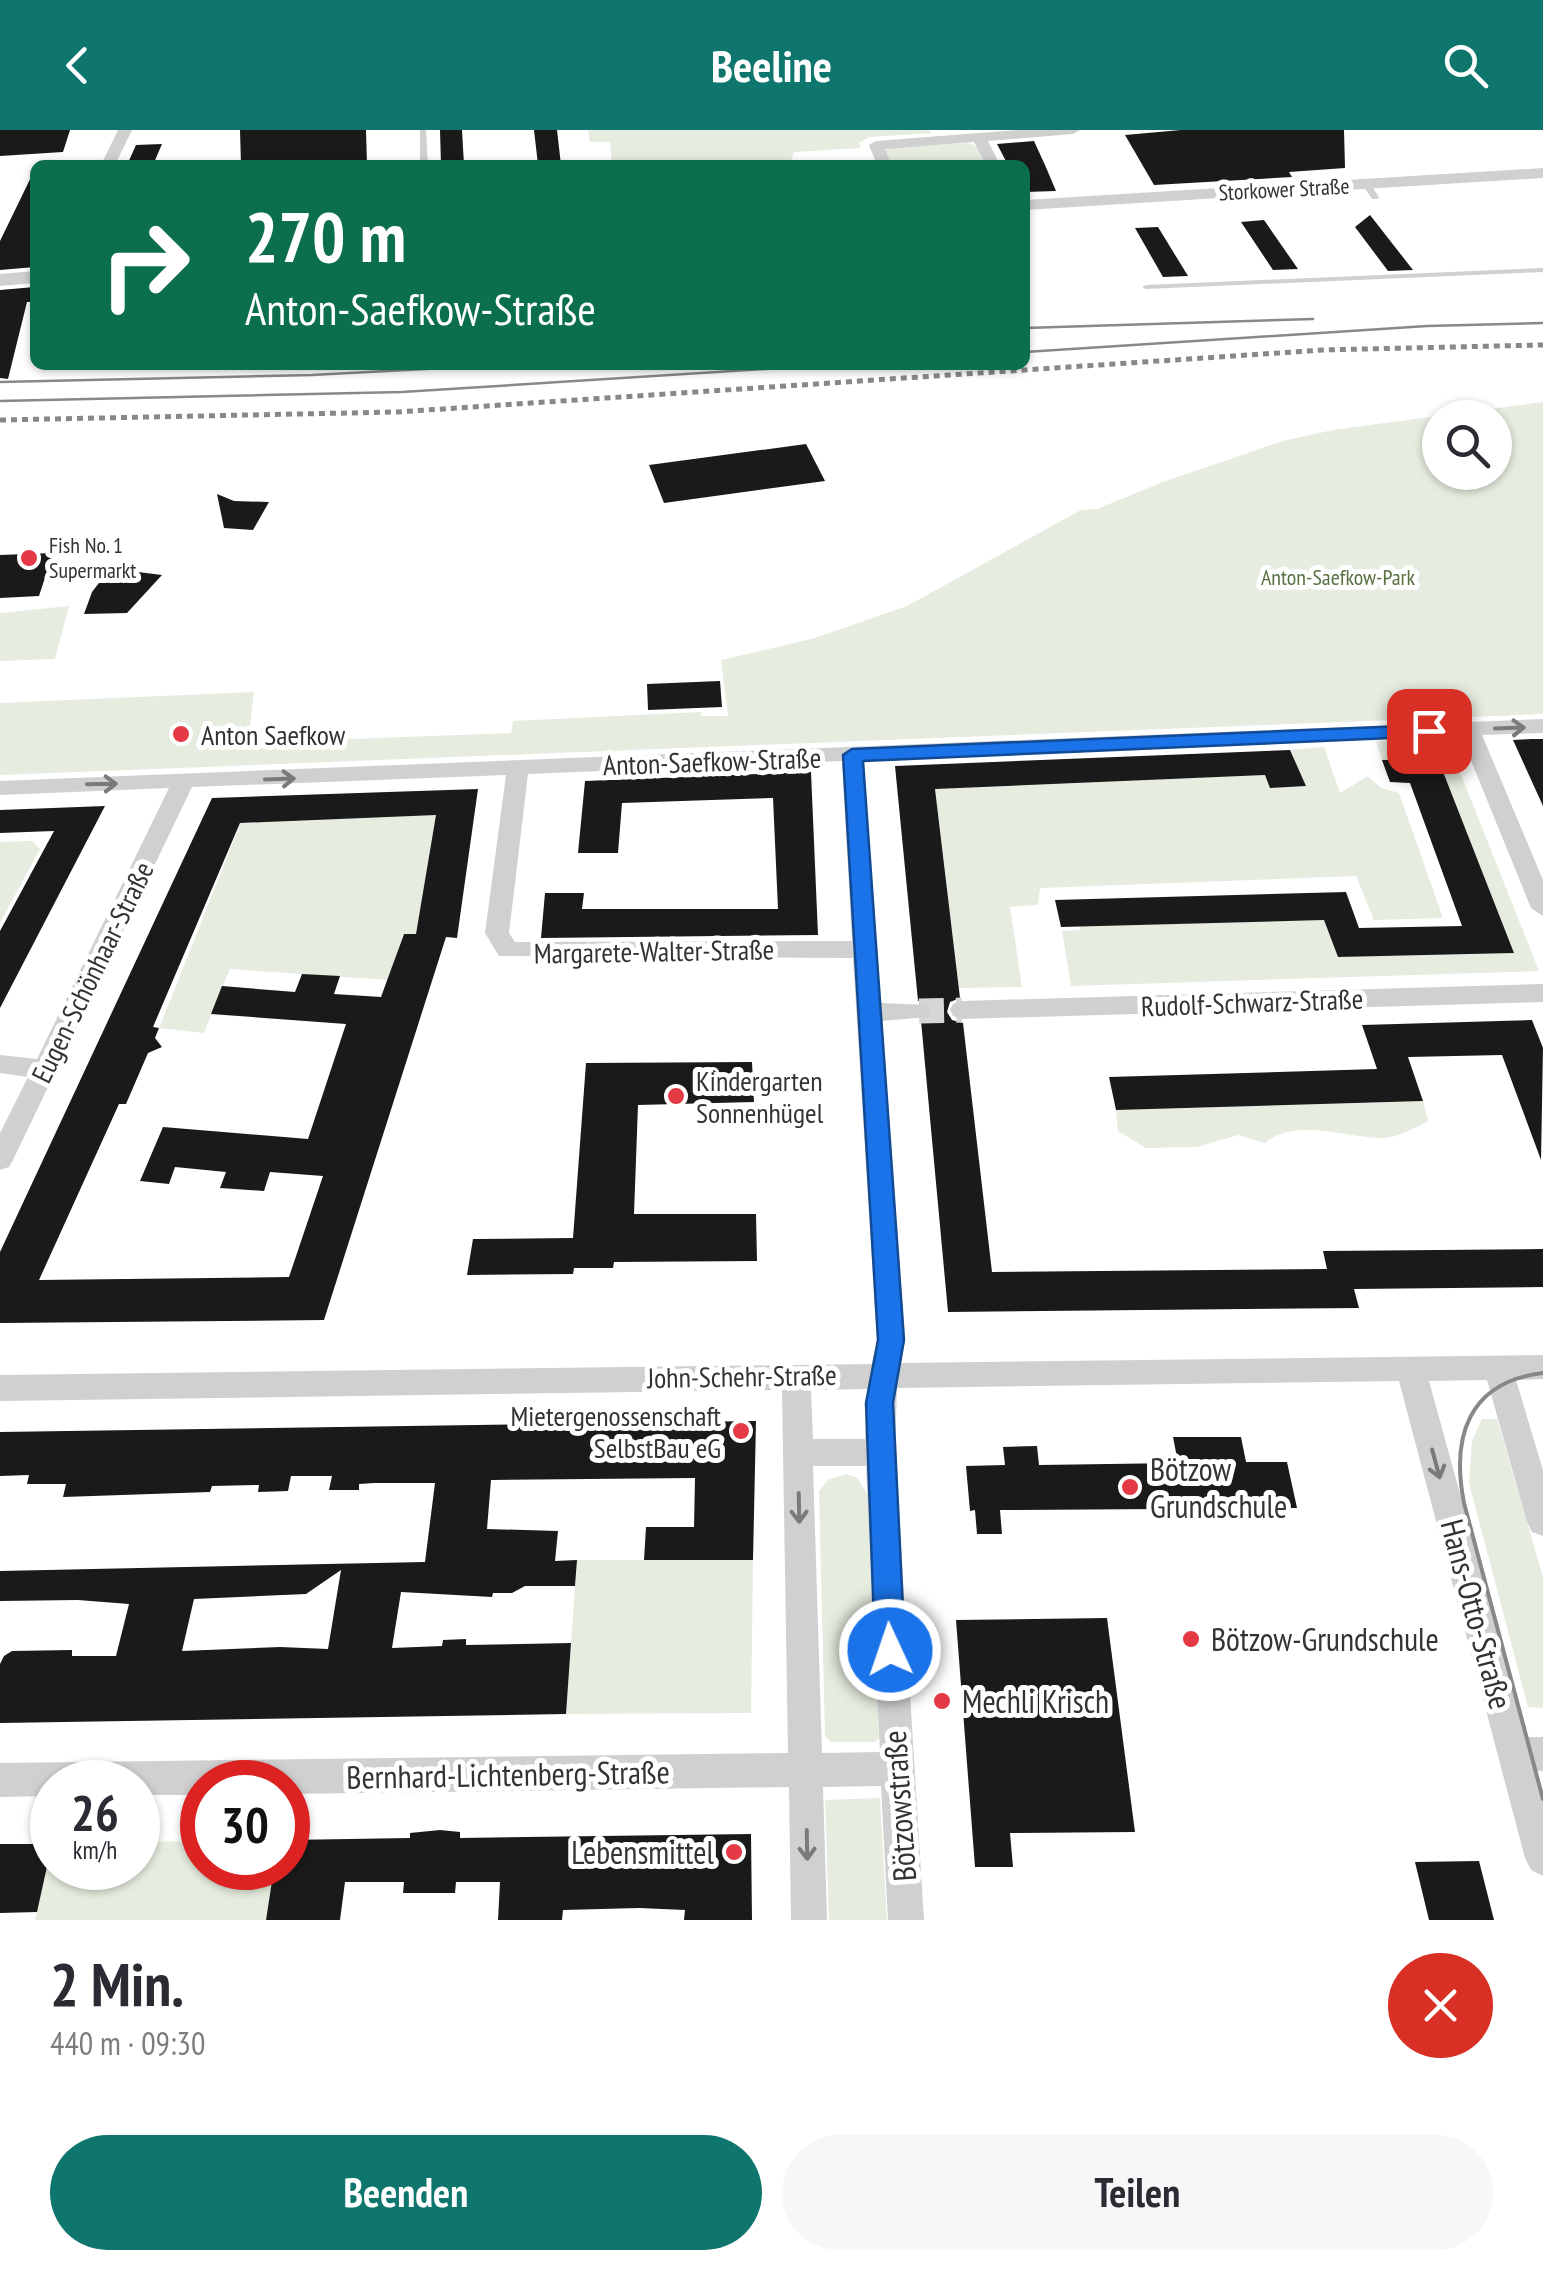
<!DOCTYPE html>
<html lang="de">
<head>
<meta charset="utf-8">
<style>
  :root { --surface:#fff; --page:#f7f7f7; --text:#2b2b33; --muted:#7c7c81; --accent:#0f766e }
  body { margin:0; font-family:"PT Sans Narrow",sans-serif; background:var(--page); color:var(--text); height:100vh; display:flex; flex-direction:column; font-size:38px; white-space:nowrap }
  * { box-sizing:border-box; margin:0 }
  p { font-size:32px; color:var(--muted) }
  .icon { flex:none; width:55px; height:55px; fill:none; stroke:currentColor; stroke-width:2; stroke-linecap:round; stroke-linejoin:round }
  .map { position:relative; height:1790px; overflow:hidden }
  .panel { display:flex; flex-direction:column; background:var(--surface); flex:1 }
  .panel>* { flex:none }
  .guide { position:absolute; left:30px; top:30px; width:1000px; height:210px; border-radius:15px; box-shadow:0 2px 8px #0004; background:#0b6e4f; color:#fff; overflow:hidden }
  .controls { position:absolute; left:1422px; top:270px; display:grid; gap:20px }
  .controls a { display:grid; place-items:center; width:90px; height:90px; border-radius:50%; background:var(--surface); box-shadow:0 2px 8px #0004; font-size:50px }
  .speed { position:absolute; left:30px; top:1630px; display:flex; gap:20px; font-size:50px; font-weight:700; text-align:center }
  .speed>* { display:grid; place-content:center; width:130px; height:130px; border-radius:50%; background:var(--surface); box-shadow:0 2px 8px #0004; line-height:1 }
  .speed small { font-size:25px; font-weight:400 }
  .speed .limit { border:15px solid #d22; background:#fff; color:#111 }
  .pin { position:absolute; display:grid; place-items:center; width:85px; height:85px; color:#fff; margin:-42px; border-radius:20px; box-shadow:0 5px 15px #0006 }
  .me { position:absolute; width:110px; margin:-55px; rotate:357deg; stroke-linejoin:round; filter:drop-shadow(0 0 8px #0008) }
  .turn { display:flex; align-items:center; gap:35px; height:210px; padding:0 50px; font-size:45px }
  .turn .icon { width:130px; height:130px; stroke-width:2.5 }
  .turn b { display:block; font-size:70px; line-height:85px }
  .round { display:grid; place-items:center; flex:none; width:105px; height:105px; border-radius:52px; background:var(--page) }
  .head { display:flex; align-items:center; justify-content:space-between; height:170px; padding:0 50px }
  h1 { font-size:60px; font-weight:600; line-height:75px }
  .button { display:flex; gap:20px; margin-top:auto; padding:20px 50px }
  .button a { flex:1; height:115px; border-radius:60px; background:var(--accent); color:#fff; font-size:40px; font-weight:600; line-height:115px; text-align:center }
  .button a+a { background:var(--page); color:var(--text) }
  header { display:flex; justify-content:space-between; align-items:center; height:130px; padding:0 50px; background:var(--accent); color:#fff; font-size:45px; font-weight:600 }
  .map>svg:first-child { display:block }
  .green { fill:#e6ecdf; fill-rule:evenodd }
  .building { fill:#1a1a1a; fill-rule:evenodd }
  .lines { fill:none; stroke-linecap:round; stroke-linejoin:round }
  .minor-tunnel { stroke:#d6d6d6; stroke-width:25; stroke-dasharray:25 12; stroke-linecap:butt }
  .service { fill:#d0d0d0; fill-rule:evenodd }
  .minor { fill:#d0d0d0; fill-rule:evenodd }
  .tertiary { fill:#d0d0d0; fill-rule:evenodd }
  .tram-far1 { stroke:#888; stroke-width:2.5 }
  .tram { stroke:#888; stroke-width:4 }
  .rail { stroke:#888; stroke-width:5; stroke-dasharray:6 5; stroke-linecap:butt }
  .oneway { stroke:#7a7a7a }
  .route { fill:#1a73e8; stroke:#114b97; stroke-width:2.5 }
  .poi-dot { fill:#e63946; stroke:#fff; stroke-width:4 }
  .labels { text-anchor:middle; dominant-baseline:central; stroke-width:10; stroke-linejoin:round; paint-order:stroke }
  .far-street-label { font-size:22px; fill:#333; stroke:#fff }
  .far-poi-label { font-size:22px; fill:#333; stroke:#fff; text-anchor:start }
  .far-park-label { font-size:22px; fill:#56703f; stroke:#fff }
  .poi-label { font-size:28px; fill:#333; stroke:#fff; text-anchor:start }
  .street-label { font-size:28px; fill:#333; stroke:#fff }
  .near-poi-label { font-size:32px; fill:#333; stroke:#fff; text-anchor:start }
  .near-street-label { font-size:32px; fill:#333; stroke:#fff }
</style>
</head>
<body>
<header><svg class="icon" aria-label="back" viewBox="0 0 24 24"><path d="M15 5l-7 7 7 7"/></svg>Beeline<svg class="icon" aria-label="search" viewBox="0 0 24 24"><circle cx="10" cy="10" r="6"/><path d="M15 15l6 6"/></svg></header>
<div class="map">
<svg width="1543" height="1790" viewBox="0 0 1543 1790">
  <rect width="100%" height="100%" fill="#fff"/>
  <!-- green -->
  <path class="green" d="M588,0H928L932,3L869,7L859,13L861,18L794,22L789,35H612L610,12H590Z
    M968,13L976,16L986,35H890L885,22L887,18Z
    M1543,272V584L0,645V573L254,562L248,613L511,603L513,591L701,582V586H728L721,530L815,508L907,476L1081,380L1097,379L1163,352L1283,311L1333,300ZM1440,288H1495V342H1440Z
    M69,476L55,529L0,531V483Z
    M1376,611L1448,612L1539,841L1071,856L1062,801L1080,800V796L1324,790L1338,827L1514,823L1438,630H1382Z
    M1324,617L1340,663L1368,646L1381,658L1399,663L1443,788L1374,790L1356,746L1040,758L1038,775L1010,777L1022,857L959,858L935,658L1265,645L1305,655L1290,620Z
    M419,683H438L416,804H403L388,850L230,839L204,903L159,898L242,690Z
    M32,711L40,719L0,793V712Z
    M1423,971L1428,991C1415,998 1398,1007 1383,1008C1345,1008 1296,987 1265,1013L1238,1005L1197,1017L1146,1018L1118,1001L1116,980Z
    M1482,1289H1497L1543,1447V1578L1528,1577L1469,1353L1472,1311Z
    M846,1344L857,1348L869,1366L879,1608L875,1612H831L825,1606L819,1361L828,1350Z
    M577,1430H753L751,1583L566,1584Z
    M880,1668L887,1790H829L825,1670Z
    M202,1711V1738H274L266,1790H35L52,1717V1738H138V1712Z"/>
  <!-- building -->
  <path class="building" d="M0,0H70L63,22L0,26Z
    M240,0H366L367,35H241Z
    M440,0H462L464,35H441Z
    M534,0H557L561,35H538Z
    M1181,0H1344L1345,38L1289,42L1292,47L1154,55L1125,5Z
    M1034,11L1045,35L1056,61L1025,62V35H1008L997,14Z
    M162,14L153,35H127L136,15Z
    M35,39V137L0,140V111Z
    M1370,85L1413,140L1388,141L1355,97Z
    M1264,90L1298,139L1273,140L1241,92Z
    M1158,97L1188,146L1163,147L1135,98Z
    M35,157V172H27L8,249L0,248V160Z
    M806,314L825,351L664,373L649,335Z
    M217,364L234,371L269,372L253,400L224,398Z
    M53,423L39,466L0,468V425Z
    M130,441L162,445L127,483L84,484L92,462L105,445L125,448Z
    M720,551L722,577L648,580L647,554Z
    M1531,609H1543V676L1513,610Z
    M1290,620L1306,656L1270,658L1265,645L935,659L960,868L950,872L947,882L952,890L963,893L992,1142L1327,1139L1323,1121L1543,1119V1157L1354,1159L1359,1178L948,1182L921,891L931,889L934,879L928,871H918L895,636Z
    M1438,629L1514,823L1338,827L1324,790L1061,797L1055,770L1346,762L1359,798L1462,796L1410,653L1390,652L1382,630Z
    M811,642L818,805L541,808L545,763H584L582,779H778L773,668L622,673L618,723H578L585,651Z
    M478,659L457,808L446,807L324,1190L0,1193V1122L212,668ZM436,685L416,804H404L381,867L334,864L340,846L302,844L295,862L222,856L211,884L346,894L308,1009L163,997L140,1051L169,1054L175,1037L226,1042L220,1058L264,1061L270,1042L323,1046L289,1147L39,1150L119,974H126L148,923L162,917L155,908L159,898L153,897L240,693Z
    M105,676L0,878V801L54,701L0,703V680Z
    M1532,890L1543,918L1541,1030L1502,925L1408,927L1423,971L1116,980L1109,947L1377,939L1362,895Z
    M752,932L754,972L638,975L634,1084H756L757,1131L614,1132L613,1138H574L573,1144L467,1145L473,1109L573,1108L586,933Z
    M756,1291L753,1430H644L646,1397H694L695,1348L491,1350L487,1399L558,1401L555,1431L577,1430L575,1456H525L512,1463H493L492,1467L401,1462L392,1518L442,1516L443,1510L466,1509V1515L571,1513L566,1584L0,1593V1534L4,1526L12,1521L72,1520V1526H116L129,1474L78,1470L0,1471V1441L425,1432L435,1353H374L359,1354V1360H329L332,1346H291L288,1361L258,1362L259,1355L212,1356L210,1362L63,1367L66,1354H27L29,1345L0,1346V1302ZM341,1440L328,1519L280,1517L182,1521L194,1469L306,1464Z
    M1173,1307H1241L1246,1332H1287L1297,1378L1000,1380L1002,1404H977L975,1380L970,1381L966,1336L1005,1335L1003,1317L1037,1316L1039,1335L1178,1333Z
    M1107,1488L1135,1702L1010,1703L1013,1737H975L956,1490Z
    M440,1700L460,1702V1708L751,1704L752,1790H684L685,1780L639,1778L563,1780L562,1790H498L500,1752H456L455,1763H403L404,1752H345L340,1790H266L274,1738H288V1710L410,1708V1703Z
    M0,1714H52L37,1782L0,1783Z
    M1479,1731L1494,1790H1429L1415,1732Z"/>
  <g class="lines">
    <!-- minor-tunnel -->
    <path class="minor-tunnel" d="M919,881L962,880"/>
    <!-- service -->
    <path class="service" d="M420,0H426L428,35H420Z
      M1363,52H1369L1379,67L1378,69H1372L1362,54Z
      M1543,138V142L1146,159L1142,157L1146,155Z"/>
    <!-- minor -->
    <path class="minor" d="M118,0H132L115,35H101Z
      M1018,0H1080L1073,4L988,11L1000,35H986L974,12L885,19L891,35H877L869,15L876,11Z
      M1543,589V603L1482,605L1543,750V786L1531,778L1461,606L863,630L881,873L928,875L931,881L928,887L882,891L905,1210L901,1233L1543,1225V1249L1516,1250L1543,1340V1406L1532,1402L1527,1392L1487,1250L1429,1251L1527,1607H1543V1641H1536L1543,1664V1746L1531,1740L1525,1728L1399,1251L897,1258L895,1322L924,1790H888L881,1656L823,1657L827,1790H791L789,1657L288,1664V1652H202V1665H138V1652H52V1666L0,1667V1633L788,1623L782,1260L0,1271V1245L872,1234L877,1210L853,828L499,826L485,803L506,645L192,657L13,1030L9,1037L0,1040V1003L28,947L0,943V925L37,929L169,658L0,665V651ZM842,631L852,811L515,812L509,803L528,644ZM867,1259L865,1309H813L811,1260ZM813,1336H866L880,1622L822,1623Z
      M1543,854V872L962,889L953,886L950,880L953,874L962,871Z"/>
    <!-- tertiary -->
    <path class="tertiary" d="M1543,38V48L1025,80V70Z
      M35,141V153L0,156V144Z"/>
    <!-- tram-far1 -->
    <path class="tram-far1" d="M1025,198L1313,189
      M1025,222L1427,196L1543,193
      M0,252L312,245L500,235
      M0,271L402,262L829,235"/>
    <!-- tram -->
    <path class="tram" d="M1543,1243C1468,1252 1451,1307 1464,1373L1543,1669"/>
    <!-- rail -->
    <path class="rail" d="M0,290L397,282L1323,220L1543,215"/>
  </g>
  <!-- one-way arrows -->
  <defs><path id="oneway-shaft" d="M-6 0H5M1.5-3L5.5 0L1.5 3" fill="none" stroke-width="1.6" stroke-linecap="round" stroke-linejoin="round" transform="scale(2.5)"/></defs>
  <g class="oneway">
    <use href="#oneway-shaft" transform="translate(1510 598) rotate(-2)"/>
    <use href="#oneway-shaft" transform="translate(280 649) rotate(-2)"/>
    <use href="#oneway-shaft" transform="translate(102 654) rotate(-1)"/>
    <use href="#oneway-shaft" transform="translate(1436 1334) rotate(75)"/>
    <use href="#oneway-shaft" transform="translate(799 1378) rotate(89)"/>
    <use href="#oneway-shaft" transform="translate(807 1715) rotate(89)"/>
  </g>
  <!-- route -->
  <path class="route" d="M1429,595L1439,601L1436,606L863,631L904,1210L893,1273L905,1520L901,1531L890,1535L879,1531L875,1520L866,1273L878,1210L843,625L852,619Z"/>
  <!-- markers -->
  <g class="poi-dot">
    <circle cx="29" cy="428" r="10"/>
    <circle cx="181" cy="604" r="10"/>
    <circle cx="676" cy="966" r="10"/>
    <circle cx="741" cy="1301" r="10"/>
    <circle cx="1130" cy="1357" r="10"/>
    <circle cx="1191" cy="1509" r="10"/>
    <circle cx="942" cy="1571" r="10"/>
    <circle cx="734" cy="1722" r="10"/>
  </g>
  <g class="labels">
    <!-- far-street labels -->
    <g class="far-street-label">
      <text transform="translate(1284 59) rotate(-3)">Storkower Straße</text>
    </g>
    <!-- far-poi labels -->
    <g class="far-poi-label">
      <text x="49" y="415">Fish No. 1<tspan x="49" dy="25">Supermarkt</tspan></text>
    </g>
    <!-- far-park labels -->
    <g class="far-park-label">
      <text x="1338" y="447">Anton-Saefkow-Park</text>
    </g>
    <!-- poi labels -->
    <g class="poi-label">
      <text x="201" y="604">Anton Saefkow</text>
      <text x="696" y="950">Kindergarten<tspan x="696" dy="32">Sonnenhügel</tspan></text>
      <text x="721" y="1285" text-anchor="end">Mietergenossenschaft<tspan x="721" dy="32">SelbstBau eG</tspan></text>
    </g>
    <!-- street labels -->
    <g class="street-label">
      <text transform="translate(712 631) rotate(-2)">Anton-Saefkow-Straße</text>
      <text transform="translate(654 821) rotate(-1)">Margarete-Walter-Straße</text>
      <text transform="translate(92 842) rotate(-64)">Eugen-Schönhaar-Straße</text>
      <text transform="translate(1252 872) rotate(-2)">Rudolf-Schwarz-Straße</text>
      <text transform="translate(742 1246) rotate(-1)">John-Schehr-Straße</text>
    </g>
    <!-- near-poi labels -->
    <g class="near-poi-label">
      <text x="1150" y="1339">Bötzow<tspan x="1150" dy="37">Grundschule</tspan></text>
      <text x="1211" y="1509">Bötzow-Grundschule</text>
      <text x="962" y="1571">Mechli Krisch</text>
      <text x="714" y="1722" text-anchor="end">Lebensmittel</text>
    </g>
    <!-- near-street labels -->
    <g class="near-street-label">
      <text transform="translate(1477 1484) rotate(75)">Hans-Otto-Straße</text>
      <text transform="translate(508 1644) rotate(-1)">Bernhard-Lichtenberg-Straße</text>
      <text transform="translate(899 1676) rotate(-94)">Bötzowstraße</text>
    </g>
  </g>
</svg>
<div class="controls">
<a><svg class="icon" aria-label="search" viewBox="0 0 24 24"><circle cx="10" cy="10" r="6"/><path d="M15 15l6 6"/></svg></a>
</div>
<div class="speed"><div>26<small>km/h</small></div><div class="limit">30</div></div>
<div class="pin" style="left:1429px;top:601px;background:#d93025"><svg class="icon" aria-label="arrive" viewBox="0 0 24 24"><path d="M6 21V4h12l-3 4 3 4H6"/></svg></div>
<svg class="me" style="left:890px;top:1520px" viewBox="-20 -20 40 40"><circle r="17" fill="#1a73e8" stroke="#fff" stroke-width="3"/><path d="M0-11L8 9 0 5-8 9z" fill="#fff"/></svg>
<div class="guide">
<div class="turn"><svg class="icon" aria-label="right" viewBox="0 0 24 24"><path d="M7 20v-9h11M14 6l5 5-5 5"/></svg><div><b>270 m</b>Anton-Saefkow-Straße</div></div>
</div>
</div>
<section class="panel">
<div class="head"><div><h1>2 Min.</h1><p>440 m · 09:30</p></div><a class="round" style="background:#d93025;color:#fff"><svg class="icon" aria-label="close" viewBox="0 0 24 24"><path d="M6 6l12 12M18 6L6 18"/></svg></a></div>
<div class="button"><a>Beenden</a><a>Teilen</a></div>
</section>
</body>
</html>
